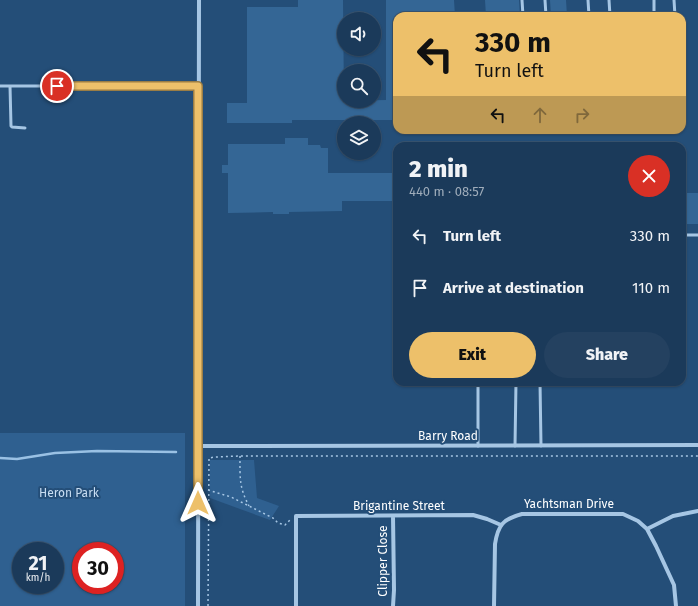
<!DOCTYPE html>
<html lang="en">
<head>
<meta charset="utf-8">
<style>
  :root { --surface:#1b3a5a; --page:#244160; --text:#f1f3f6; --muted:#a0adbb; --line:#395470; --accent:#edc06a }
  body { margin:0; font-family:"Fira Sans",sans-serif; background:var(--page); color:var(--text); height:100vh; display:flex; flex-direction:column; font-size:15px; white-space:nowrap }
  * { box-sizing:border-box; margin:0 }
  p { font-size:13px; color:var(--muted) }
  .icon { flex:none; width:22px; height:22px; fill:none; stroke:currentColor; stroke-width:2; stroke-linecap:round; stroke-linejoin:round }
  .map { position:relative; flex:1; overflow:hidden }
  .details { position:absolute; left:393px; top:142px; width:293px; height:244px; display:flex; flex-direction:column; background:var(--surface); border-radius:12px; box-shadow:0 1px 3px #0004,0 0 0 1px var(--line) }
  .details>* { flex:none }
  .banner { position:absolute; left:393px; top:12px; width:293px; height:122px; border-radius:12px; box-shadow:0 1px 3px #0004,0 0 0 1px var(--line); background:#edc06a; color:#111; overflow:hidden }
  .controls { position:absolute; left:337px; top:12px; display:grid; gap:8px }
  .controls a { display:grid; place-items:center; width:44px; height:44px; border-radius:50%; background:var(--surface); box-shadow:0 1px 3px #0004,0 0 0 1px var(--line); font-size:20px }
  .speed { position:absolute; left:12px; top:542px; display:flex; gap:8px; font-size:20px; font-weight:700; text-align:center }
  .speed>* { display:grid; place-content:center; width:52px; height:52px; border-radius:50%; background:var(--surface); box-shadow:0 1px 3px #0004,0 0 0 1px var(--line); line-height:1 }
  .speed small { font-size:10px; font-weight:400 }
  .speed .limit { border:6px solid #d22; background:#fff; color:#111 }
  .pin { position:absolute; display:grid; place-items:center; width:34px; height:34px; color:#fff; margin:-17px; border:2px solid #fff; border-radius:50%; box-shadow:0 1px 4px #0007 }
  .me { position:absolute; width:44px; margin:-22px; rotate:0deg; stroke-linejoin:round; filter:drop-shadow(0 0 3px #0008) }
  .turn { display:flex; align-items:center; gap:14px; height:84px; padding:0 16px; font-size:18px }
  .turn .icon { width:52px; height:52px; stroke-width:2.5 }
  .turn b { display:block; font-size:28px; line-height:34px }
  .lanes { display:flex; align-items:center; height:38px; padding:0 16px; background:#0003; justify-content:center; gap:20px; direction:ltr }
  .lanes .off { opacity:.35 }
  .round { display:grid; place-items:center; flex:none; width:42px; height:42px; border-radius:21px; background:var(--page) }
  .overview { display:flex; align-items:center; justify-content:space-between; height:68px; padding:0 16px }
  h1 { font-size:24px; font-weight:800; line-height:30px }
  .button { display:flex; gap:8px; margin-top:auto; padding:8px 16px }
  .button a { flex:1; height:46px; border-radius:24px; background:var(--accent); color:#111; font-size:16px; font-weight:800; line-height:46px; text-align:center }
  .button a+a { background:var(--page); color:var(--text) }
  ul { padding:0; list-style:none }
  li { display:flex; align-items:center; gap:12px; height:52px; padding:0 16px }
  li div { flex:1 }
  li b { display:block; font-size:15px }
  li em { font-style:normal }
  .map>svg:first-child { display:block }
  .green { fill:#2f6090; fill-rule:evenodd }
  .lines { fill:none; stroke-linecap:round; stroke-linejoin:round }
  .stream { stroke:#9ac1e4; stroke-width:2.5 }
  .building { fill:#346695 }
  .path { stroke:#a6c6e4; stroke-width:1.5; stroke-dasharray:2 3; stroke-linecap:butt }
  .lane { stroke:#a6c6e4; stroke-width:3 }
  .street { stroke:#a6c6e4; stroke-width:4 }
  .route-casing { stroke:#9a7d45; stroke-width:10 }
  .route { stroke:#edc06a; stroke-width:7 }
  .labels { text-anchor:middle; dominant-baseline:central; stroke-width:4; stroke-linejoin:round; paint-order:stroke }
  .street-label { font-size:12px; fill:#fff; stroke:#244e78 }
  .park-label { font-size:12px; fill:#c9def3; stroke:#244e78 }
</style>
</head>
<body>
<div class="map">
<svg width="698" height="606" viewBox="0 0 698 606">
  <rect width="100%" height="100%" fill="#244e78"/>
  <!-- green -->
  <path class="green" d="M0,433H185V606H0ZM21,551H55V585H21ZM81,551H115V585H81Z
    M210,460H254L257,498L279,506L270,520L210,498Z"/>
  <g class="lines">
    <!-- stream -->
    <path class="stream" d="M0,458L17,459L55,453L97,451L176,452"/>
  </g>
  <!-- building -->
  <path class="building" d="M298,0H343L344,101L386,100V0H454L455,16H397V120H292V123H227V103H247V7H298Z
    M485,0H519L520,16H486Z
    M550,0H566L567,16H551Z
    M285,138H308V145H320L321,148H328V173H397V201H342V211L289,212V214H273V212L228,213V173H222V165H228V144H285Z
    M682,193H698V224H682Z"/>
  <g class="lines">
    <!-- path -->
    <path class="path" d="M240,456C240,478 239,487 249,506
      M208,490L231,497L273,518L278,523L285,525L290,520
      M208,606L209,458L215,457L240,456H698"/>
    <!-- lane -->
    <path class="lane" d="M522,0L523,16
      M545,0L546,16
      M588,0L589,16
      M609,0L610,16
      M654,0V16
      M674,0L675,16
      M0,86H198
      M10,86L11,126L12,127L25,128
      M682,235H698
      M540,382L541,446
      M478,446V382
      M515,446L516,382"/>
    <!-- street -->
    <path class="street" d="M198,446L698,445
      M647,529L673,516L698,511
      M198,606L199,0
      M296,606V516L473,515L487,519L501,525
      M393,606L394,590L393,516
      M494,606L495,544C498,525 503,519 522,514H623L638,521L647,529L656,546L674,585L676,606"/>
  </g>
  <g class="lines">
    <!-- route casing -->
    <g class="route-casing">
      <path id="route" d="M57,86H198V503"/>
    </g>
    <!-- route -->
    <use href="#route" class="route"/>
  </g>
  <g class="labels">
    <!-- street labels -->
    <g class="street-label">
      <text x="448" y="436">Barry Road</text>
      <text x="569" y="504">Yachtsman Drive</text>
      <text x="399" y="506">Brigantine Street</text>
      <text transform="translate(383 561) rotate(-90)">Clipper Close</text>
    </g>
    <!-- park labels -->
    <g class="park-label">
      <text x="69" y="493">Heron Park</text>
    </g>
  </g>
</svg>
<div class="controls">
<a><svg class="icon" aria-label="sound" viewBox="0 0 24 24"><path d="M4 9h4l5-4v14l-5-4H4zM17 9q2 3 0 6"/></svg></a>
<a><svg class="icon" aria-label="search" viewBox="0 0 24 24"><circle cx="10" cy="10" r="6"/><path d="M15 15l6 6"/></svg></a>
<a><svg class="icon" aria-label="layers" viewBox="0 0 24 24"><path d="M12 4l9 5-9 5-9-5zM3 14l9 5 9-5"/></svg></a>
</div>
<div class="speed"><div>21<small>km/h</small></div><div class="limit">30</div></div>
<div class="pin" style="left:57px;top:86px;background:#d93025"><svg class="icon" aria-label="arrive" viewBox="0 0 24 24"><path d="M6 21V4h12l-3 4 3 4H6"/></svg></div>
<svg class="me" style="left:198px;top:503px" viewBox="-20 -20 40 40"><path d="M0-17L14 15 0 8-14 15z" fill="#edc06a" stroke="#fff" stroke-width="4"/></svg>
<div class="banner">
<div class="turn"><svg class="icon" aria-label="left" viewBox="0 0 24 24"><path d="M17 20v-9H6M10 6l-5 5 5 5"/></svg><div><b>330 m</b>Turn left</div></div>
<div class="lanes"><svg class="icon" aria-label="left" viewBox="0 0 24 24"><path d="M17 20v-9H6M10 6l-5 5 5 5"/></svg><svg class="icon off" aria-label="ahead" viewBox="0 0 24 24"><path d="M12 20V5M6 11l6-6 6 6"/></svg><svg class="icon off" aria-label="right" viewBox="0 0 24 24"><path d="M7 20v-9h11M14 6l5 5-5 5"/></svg></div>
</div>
<section class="details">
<div class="overview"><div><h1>2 min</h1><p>440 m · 08:57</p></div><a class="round" style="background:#d93025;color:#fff"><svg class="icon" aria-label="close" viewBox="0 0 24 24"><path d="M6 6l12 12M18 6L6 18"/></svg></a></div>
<ul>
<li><svg class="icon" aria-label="left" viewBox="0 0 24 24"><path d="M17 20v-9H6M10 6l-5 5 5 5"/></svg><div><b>Turn left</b></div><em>330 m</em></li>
<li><svg class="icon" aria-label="arrive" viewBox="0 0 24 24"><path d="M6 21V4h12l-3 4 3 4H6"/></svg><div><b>Arrive at destination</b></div><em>110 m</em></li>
</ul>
<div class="button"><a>Exit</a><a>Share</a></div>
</section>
</div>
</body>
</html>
